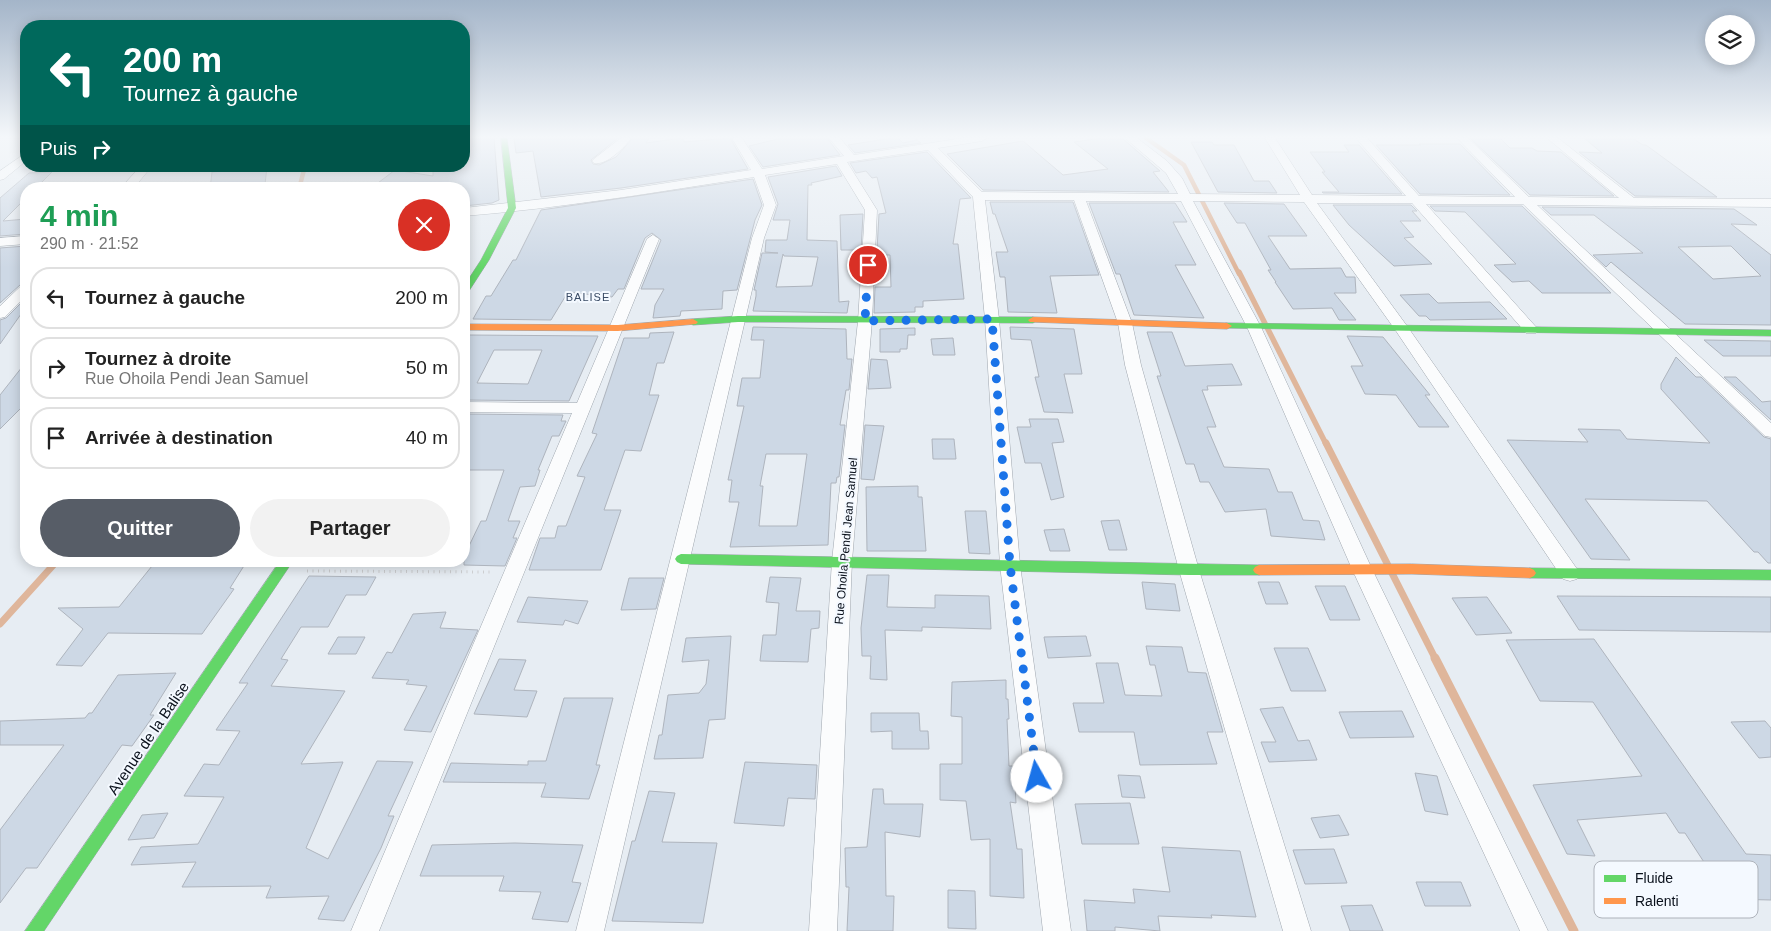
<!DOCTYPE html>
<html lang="fr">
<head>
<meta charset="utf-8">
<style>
  :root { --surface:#fff; --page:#f2f2f2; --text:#222; --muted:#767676; --line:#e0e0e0; --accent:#575d67 }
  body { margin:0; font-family:Arial,sans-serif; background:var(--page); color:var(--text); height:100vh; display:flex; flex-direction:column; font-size:19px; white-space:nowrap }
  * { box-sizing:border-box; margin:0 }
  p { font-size:16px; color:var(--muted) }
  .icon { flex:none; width:28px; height:28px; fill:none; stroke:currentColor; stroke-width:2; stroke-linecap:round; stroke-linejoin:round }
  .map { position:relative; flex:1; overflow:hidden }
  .side { position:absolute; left:20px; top:182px; width:450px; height:385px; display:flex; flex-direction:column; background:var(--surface); border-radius:20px; box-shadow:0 2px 12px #0003 }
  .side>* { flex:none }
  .guide { position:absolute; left:20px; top:20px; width:450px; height:152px; border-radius:20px; box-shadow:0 2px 12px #0003; background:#00695c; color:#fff; overflow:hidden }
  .fabs { position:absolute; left:1705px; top:15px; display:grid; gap:10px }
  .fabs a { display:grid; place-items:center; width:50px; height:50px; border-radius:50%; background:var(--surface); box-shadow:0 2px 12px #0003; font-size:25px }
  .pin { position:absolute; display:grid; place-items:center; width:42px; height:42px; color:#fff; margin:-21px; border:2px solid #fff; border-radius:50%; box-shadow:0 1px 5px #0007 }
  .me { position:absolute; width:55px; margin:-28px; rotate:353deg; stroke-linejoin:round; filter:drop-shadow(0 0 4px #0008) }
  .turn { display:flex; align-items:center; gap:18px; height:105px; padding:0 20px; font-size:22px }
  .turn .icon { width:65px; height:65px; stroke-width:2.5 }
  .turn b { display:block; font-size:35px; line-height:42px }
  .then { display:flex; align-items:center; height:48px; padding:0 20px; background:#0003; gap:10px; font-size:19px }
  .round { display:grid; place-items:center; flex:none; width:52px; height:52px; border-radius:26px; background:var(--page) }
  .head { display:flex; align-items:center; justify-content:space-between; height:85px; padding:0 20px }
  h1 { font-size:30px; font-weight:700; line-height:38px; color:#1e9e55 }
  .primary-button { display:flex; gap:10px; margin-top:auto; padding:10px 20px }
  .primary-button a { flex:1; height:58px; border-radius:30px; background:var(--accent); color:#fff; font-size:20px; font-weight:700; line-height:58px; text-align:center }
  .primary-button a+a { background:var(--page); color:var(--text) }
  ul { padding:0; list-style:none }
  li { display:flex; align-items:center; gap:15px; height:62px; margin:0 10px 8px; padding:0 10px; border:2px solid var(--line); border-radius:20px }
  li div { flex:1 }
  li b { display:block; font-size:19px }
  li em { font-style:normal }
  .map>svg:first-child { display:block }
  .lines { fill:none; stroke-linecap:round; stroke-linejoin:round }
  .stream-far3 { stroke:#dfb69b; stroke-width:4.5 }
  .stream-far2 { stroke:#dfb69b; stroke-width:5.5 }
  .stream-far1 { stroke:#dfb69b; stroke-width:7 }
  .stream { stroke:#dfb69b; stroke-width:9 }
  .building { fill:#cdd8e5; stroke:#aeb4bd; fill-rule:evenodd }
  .street-casing { stroke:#9fa6ae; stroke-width:1 }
  .fast-casing { stroke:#9fa6ae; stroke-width:1 }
  .slow-casing { stroke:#9fa6ae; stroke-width:1 }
  .path { stroke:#cdced0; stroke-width:3; stroke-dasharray:1 4.5; stroke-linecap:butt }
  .street { fill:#fbfcfd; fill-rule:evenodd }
  .fast { fill:#63d668; fill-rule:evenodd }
  .slow { fill:#ff974d; fill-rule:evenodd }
  .route { stroke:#1a73e8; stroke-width:9; stroke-dasharray:0 16.2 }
  .labels { text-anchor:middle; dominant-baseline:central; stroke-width:4; stroke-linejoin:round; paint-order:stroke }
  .far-neighbourhood-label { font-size:11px; letter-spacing:1px; fill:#394b65; stroke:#f4f9ff }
  .street-label { font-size:12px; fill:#09101b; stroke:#f4f9ff }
  .near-street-label { font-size:15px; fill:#09101b; stroke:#f4f9ff }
  .key { fill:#f4f9ff; stroke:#aeb3bb; stroke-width:1 }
  .key-label { font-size:14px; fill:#09101b }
</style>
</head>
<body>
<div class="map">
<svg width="1771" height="931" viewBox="0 0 1771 931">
  <rect width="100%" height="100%" fill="#e7edf3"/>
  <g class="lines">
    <!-- stream-far3 -->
    <path class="stream-far3" d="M1146,138L1184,165L1239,274
      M299,189L305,166"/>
    <!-- stream-far2 -->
    <path class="stream-far2" d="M1239,272L1326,444"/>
    <!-- stream-far1 -->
    <path class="stream-far1" d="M1326,443L1436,660
      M0,624L57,561"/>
    <!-- stream -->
    <path class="stream" d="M1435,658L1574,931"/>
  </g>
  <!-- building -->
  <path class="building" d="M464,138H494L499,200L492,203L464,206V189H370L395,170L433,176V166H464Z
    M514,138H618L591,160L593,164L599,165L616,157L633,138H649L646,143L682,138L684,142L730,138L748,169L621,188L541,197L533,151L516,153Z
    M782,138H827L840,155L763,167L749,146Z
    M892,138H898L903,143L917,140L921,143L855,153L848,145Z
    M1102,138H1122L1160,171L1153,172L1169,192L983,190L947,154L1023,141L1063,175L1108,169L1074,142Z
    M1470,138H1500L1510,148H1532L1537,151L1561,152L1614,196L1530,195Z
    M1584,138H1632L1643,145H1646L1717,197L1635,196L1579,152L1602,153Z
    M1191,142H1212L1214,145H1234L1254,181H1269L1277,193L1218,192Z
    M1419,144H1460L1510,195L1420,194L1376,145H1421Z
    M1344,145H1359L1402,194L1323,193L1322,192H1339L1322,172H1325L1310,152H1349Z
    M927,152L971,198L960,199L953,244H958L964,299L923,301V307H915V312L874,313L875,287H891L890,255H882V250H877L879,214L886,213L877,177L872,178L866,171L856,173L850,163Z
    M836,166L842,176L811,183L812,185H808L807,240L837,241L839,302L849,301L847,313L753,311L756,296V290H754L762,253H778L765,252L766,240H787L790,220H773L778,204L768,177ZM783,254L784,256L818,257L812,286L776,287Z
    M267,167L265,184L260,185L259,189H210L212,172Z
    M52,172L35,189H26V198L3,221L26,219V234L0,236V198L29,173Z
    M753,179L762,205L755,220L737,290L723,291L722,309L681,311L680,316L653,318L655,305L664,289H641L661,240L652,233L645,238L624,289H618L612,297L568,292L551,320L473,319L486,296H491L513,260H516L541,210Z
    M990,202H1073L1099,275L1050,276L1057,313L1008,312L1005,277H1000L996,252H1008L995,214H993Z
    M1089,203H1175L1187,222H1173L1196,265H1175L1204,318L1134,315L1120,274H1116Z
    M1224,203L1284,204L1307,236H1268L1290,269L1341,268L1346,277H1355L1356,293H1334L1356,320H1339L1332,308L1293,309L1275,282H1276L1268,270H1271L1245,223H1237Z
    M1333,205H1411L1417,211H1412L1421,221H1400L1414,237L1404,238L1432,264L1394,266L1349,225Z
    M1430,206H1522L1611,293H1542L1529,281L1512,282L1494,265L1516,264L1465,212L1435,211Z
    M1542,207L1734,209L1757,225L1731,224L1771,255V325L1685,324L1611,262L1606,267L1593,255L1643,253L1594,215H1551ZM1731,246L1761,276L1713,279L1678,247Z
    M863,214L861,250H841L840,215Z
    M26,246V283L20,285L0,303V248Z
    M1429,294L1438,303L1490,302L1507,319L1430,320L1426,316H1419L1400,295Z
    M26,298V307L0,344V320L6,318Z
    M753,327L846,329L847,359H852L849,390H846L840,425H845L839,477H837L836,483H831L828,545L730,547L739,502H729L732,480H728L744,406H737L742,378H760L764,340H751ZM766,454H807L797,526H759L763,486H760Z
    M1010,327L1074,329L1082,374H1064L1073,413L1044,412L1035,377H1039L1031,340L1011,339Z
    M915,328V335H908L907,349H900V352H880V329Z
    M674,332L664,363H657L649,395H659L641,451L625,450L604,510H621L601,570H529L540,538H555L558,526H566L585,477L577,476L597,434L592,433L624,338H649L650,333Z
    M1147,332H1172L1185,366L1232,364L1242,385L1207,386L1208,390H1202L1216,427H1207L1224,467L1269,469L1278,492H1292L1303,520L1319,521L1325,540L1271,536L1266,509L1225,512L1209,482H1200L1194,464H1186L1157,376H1161Z
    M469,335L598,336L569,401L464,400V344ZM494,350H542L528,384L477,383Z
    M1347,336L1383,337L1430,395H1425L1449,427H1419L1396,395L1365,394L1351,366H1363Z
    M953,338L955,355H933L931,339Z
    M1704,340L1771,341V356H1723Z
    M1676,357L1696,377H1701L1764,437L1771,439V563H1768L1758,552H1754L1707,501L1585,499L1630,560L1591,559L1507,440L1588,442L1578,429L1620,430L1627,439L1710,443L1661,389V384Z
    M871,359L887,360L891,388L868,389Z
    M26,362V403L0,429V395Z
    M1724,377H1736L1762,402L1771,401V420Z
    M464,414L563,415L561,421H566L559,436H552L538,470H540L535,486L520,487L508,521H520L513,538H517L505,566L464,565V548H468L481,521H486L504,470H464Z
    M1029,419H1058L1064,442L1052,443L1064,497L1051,500L1041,463H1025L1017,427H1031Z
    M865,425L884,426L874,480L861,479Z
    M932,439H954L956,459H933Z
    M918,486V497H922L926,551H867L866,487Z
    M965,511H986L990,554L969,553Z
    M1119,520L1127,550H1109L1101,521Z
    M1064,529L1070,551H1050L1044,530Z
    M156,561H247L230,588L234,589L202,634L108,633L82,666L56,665L83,629L58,608L119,607Z
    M867,575H889L887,607L935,608V595L989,596L991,629L922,627V631L885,630L887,680L870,679L871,656H862L861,628Z
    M309,576L376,577L366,595H346L328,627H301L281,659L288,660L271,686L345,691L301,764L343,762L306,848L328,859L377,761L413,762L388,816H394L381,848L344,921L318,919L329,896L266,898L271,886L182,887L196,862L131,865L141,847L198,844L224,797L184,796L204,764L219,765L240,731L216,730L248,683H239Z
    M770,577L801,578L796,611H820L819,628L811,629L808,662L760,661L763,635H776L779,603L766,602Z
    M629,578H664L656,609L621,610Z
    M1142,582L1175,584L1180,611L1146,609Z
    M1258,582H1279L1288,604H1266Z
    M1315,586H1345L1360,620H1330Z
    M1557,596L1771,597V632L1579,630Z
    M528,597L588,601L578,624L565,620L563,625L517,622Z
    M1487,597L1512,633L1476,635L1452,598Z
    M446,612L440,628L478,630L431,732L404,730L427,686L406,684L409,680L372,678L387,652L392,653L413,614Z
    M731,636L725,719L709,720L703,758L654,759L659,735H662L668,695L699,693L706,684L709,660L682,662L686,638Z
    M1086,636L1091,656L1048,658L1044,637Z
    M338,637H365L356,654H328Z
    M1594,639L1746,854L1771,855V900L1728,899L1685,833H1679L1666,813L1577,820L1595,856L1567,854L1533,785L1642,776L1593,702L1540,701L1506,640Z
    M1146,646L1182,647L1188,672L1206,673L1223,732H1207L1217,764L1140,765L1134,732H1079L1073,703H1104L1096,663H1118L1125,695L1162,696L1155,665H1150Z
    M1274,648H1308L1326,691H1291Z
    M499,659L526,660L514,690L537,691L527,717L474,714Z
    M176,673L150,715H154L132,746L122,745L37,868H26L0,903V830L64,745H0V721L85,718L89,713H92L118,675Z
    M1006,680V699H1008L1009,719H1007L1009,766H1014L1016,803L1010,802L1017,849H1022L1024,898L990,896V839L971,840L966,801L940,800V764H962V717L951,716L952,682Z
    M564,698H613L596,765H600L589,799L541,797L546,783L443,782L451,763L528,765V761H546Z
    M1283,707L1298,741L1309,740L1317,760L1269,762L1261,742H1276L1260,709Z
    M1402,711L1414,737L1350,738L1339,712Z
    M871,713H919L920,731H928L929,749H892V731L871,732Z
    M1765,721L1771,728V757L1759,758L1731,722Z
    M745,762L817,765L815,799L788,798L784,826L734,823Z
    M1415,773L1437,776L1448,815L1425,811Z
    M1118,775L1140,776L1145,798L1122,797Z
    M873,789H883L884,804H923L920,837L885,832L886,896H894L893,931H847L849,887H846L845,848L867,847Z
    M649,791L675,793L662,842L717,843L703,923L612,921L632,841H635Z
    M1130,803L1139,844H1082L1075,804Z
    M168,813L154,838L128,840L142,815Z
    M1339,815L1349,835L1320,838L1311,818Z
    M515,843L583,845L572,882L581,883L568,922L532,919L541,892L499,891L504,876H420L432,845Z
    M1162,847L1240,851L1256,917L1211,915L1212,918L1158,916L1160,931L1115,927V931H1087L1084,900L1135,903L1133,889L1170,892Z
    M1334,849L1347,883L1305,884L1293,850Z
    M1416,882H1461L1471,906H1425Z
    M948,890L975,891L976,929L948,928Z
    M1372,905L1383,931H1350L1341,906Z"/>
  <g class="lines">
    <!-- street casing -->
    <g class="street-casing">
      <path id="street" d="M621,138H631C625,147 606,166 594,163L592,161L594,159Z
        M732,138H742L762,169L844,156L829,138H840L854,155L963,138H987L982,141L938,148L982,192L1178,194L1166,173L1125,138H1137L1167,161L1182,178L1190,194L1300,195L1265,138H1275L1312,195L1406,196L1356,138H1367L1419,196L1515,197L1457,138H1468L1529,197L1619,198L1547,138H1558L1634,198L1771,199V207L1537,205L1771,423V437L1765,436L1523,204H1426L1536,327L1538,330L1536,333H1526L1412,203H1317L1407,326L1577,569L1580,574L1577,579L1570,581L1563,579L1396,331L1304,202L1193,201L1261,327L1372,569L1548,931H1520L1352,569L1247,327L1181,201H1086L1132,323L1141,365L1199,570L1311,931H1283L1179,570L1125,365L1118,323L1074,200H985L999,319L1020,565L1071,931H1043L1000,565L985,319L973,197L928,150L847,162L877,210L872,321L852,561L837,931H809L832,561L858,321L865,210L837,164L765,175L776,205L764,238L604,931H576L752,238L764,205L754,177C658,192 561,208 464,216V208L621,190L751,170Z
        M26,153V161L4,179L0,180V171Z
        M141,166H152L133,189H120Z
        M653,235L659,239L379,931H351L572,413L464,412V402L577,403L647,239Z
        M26,236V244L0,246V238Z
        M26,285V296L5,317L0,318V306L21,286Z"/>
    </g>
    <!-- fast casing -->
    <g class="fast-casing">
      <path id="fast" d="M501,138H507L516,208L489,260L467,294L464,295V286L481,260L508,208Z
        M738,316L1033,317L1038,320L1033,323L738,322L693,325L688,322L693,319Z
        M1227,323L1771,330V336L1224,328V324Z
        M681,554L1259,565L1263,567L1265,570L1263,573L1259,575H1189L681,564L677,562L675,559L677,556Z
        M280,561H293L44,931H25Z
        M1530,568L1771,570V580L1530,578L1526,576L1524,573L1526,570Z"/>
    </g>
    <!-- slow casing -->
    <g class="slow-casing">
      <path id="slow" d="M1033,317L1227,323L1232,326L1227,329L1030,322L1028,320Z
        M693,319L698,322L696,324L618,331L464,330V324L618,325Z
        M1412,564L1530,568L1534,570L1536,573L1534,576L1530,578L1412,574L1259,575L1255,573L1253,570L1255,567L1259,565Z"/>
    </g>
    <!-- path -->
    <path class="path" d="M307,571L493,572"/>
    <!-- street -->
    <use href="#street" class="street"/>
    <!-- fast -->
    <use href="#fast" class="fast"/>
    <!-- slow -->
    <use href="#slow" class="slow"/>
  </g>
  <!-- sky -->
  <linearGradient id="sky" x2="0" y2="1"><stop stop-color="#a4b5c9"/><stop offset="0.51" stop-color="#f4f7fa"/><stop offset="1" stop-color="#f4f7fa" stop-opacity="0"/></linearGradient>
  <rect width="1771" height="268" fill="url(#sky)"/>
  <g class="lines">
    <!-- route -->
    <path class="route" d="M868,265L865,321L992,319L1010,565L1037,777"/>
  </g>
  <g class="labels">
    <!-- far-neighbourhood labels -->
    <g class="far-neighbourhood-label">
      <text x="588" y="297">BALISE</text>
    </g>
    <!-- street labels -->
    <g class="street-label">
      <text transform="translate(846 541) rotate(-85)">Rue Ohoila Pendi Jean Samuel</text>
    </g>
    <!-- near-street labels -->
    <g class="near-street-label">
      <text transform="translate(148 738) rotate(-56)">Avenue de la Balise</text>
    </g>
  </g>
  <!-- legend -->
  <rect x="1594" y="861" width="164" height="57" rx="8" class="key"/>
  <rect x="1604" y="875" width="22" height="7" fill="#63d668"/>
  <rect x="1604" y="898" width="22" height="6" fill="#ff974d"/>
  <g class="key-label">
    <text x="1635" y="883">Fluide</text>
    <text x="1635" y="906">Ralenti</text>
  </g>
</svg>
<div class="fabs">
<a><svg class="icon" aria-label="layers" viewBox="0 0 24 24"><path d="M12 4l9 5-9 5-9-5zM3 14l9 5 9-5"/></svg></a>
</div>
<div class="pin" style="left:868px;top:265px;background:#d93025"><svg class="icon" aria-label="arrive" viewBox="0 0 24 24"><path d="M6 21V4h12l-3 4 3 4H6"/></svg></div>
<svg class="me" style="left:1037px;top:777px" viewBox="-20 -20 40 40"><circle r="19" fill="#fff"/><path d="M0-13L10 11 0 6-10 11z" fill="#1a73e8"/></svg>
<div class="guide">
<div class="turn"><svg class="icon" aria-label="left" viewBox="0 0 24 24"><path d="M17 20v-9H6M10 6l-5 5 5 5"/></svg><div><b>200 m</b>Tournez à gauche</div></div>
<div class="then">Puis<svg class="icon" aria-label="right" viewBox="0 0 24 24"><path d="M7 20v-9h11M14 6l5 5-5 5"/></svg></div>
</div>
<section class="side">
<div class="head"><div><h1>4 min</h1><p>290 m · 21:52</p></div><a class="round" style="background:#d93025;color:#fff"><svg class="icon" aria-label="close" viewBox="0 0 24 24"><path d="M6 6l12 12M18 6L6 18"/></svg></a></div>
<ul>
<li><svg class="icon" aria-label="left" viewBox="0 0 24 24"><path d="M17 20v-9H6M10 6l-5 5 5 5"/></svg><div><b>Tournez à gauche</b></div><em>200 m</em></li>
<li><svg class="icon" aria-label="right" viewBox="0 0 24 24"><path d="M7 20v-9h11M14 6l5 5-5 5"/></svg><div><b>Tournez à droite</b><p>Rue Ohoila Pendi Jean Samuel</p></div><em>50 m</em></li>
<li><svg class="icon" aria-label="arrive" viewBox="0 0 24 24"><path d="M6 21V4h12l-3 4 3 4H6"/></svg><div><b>Arrivée à destination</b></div><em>40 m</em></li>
</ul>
<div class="primary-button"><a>Quitter</a><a>Partager</a></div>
</section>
</div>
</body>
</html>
